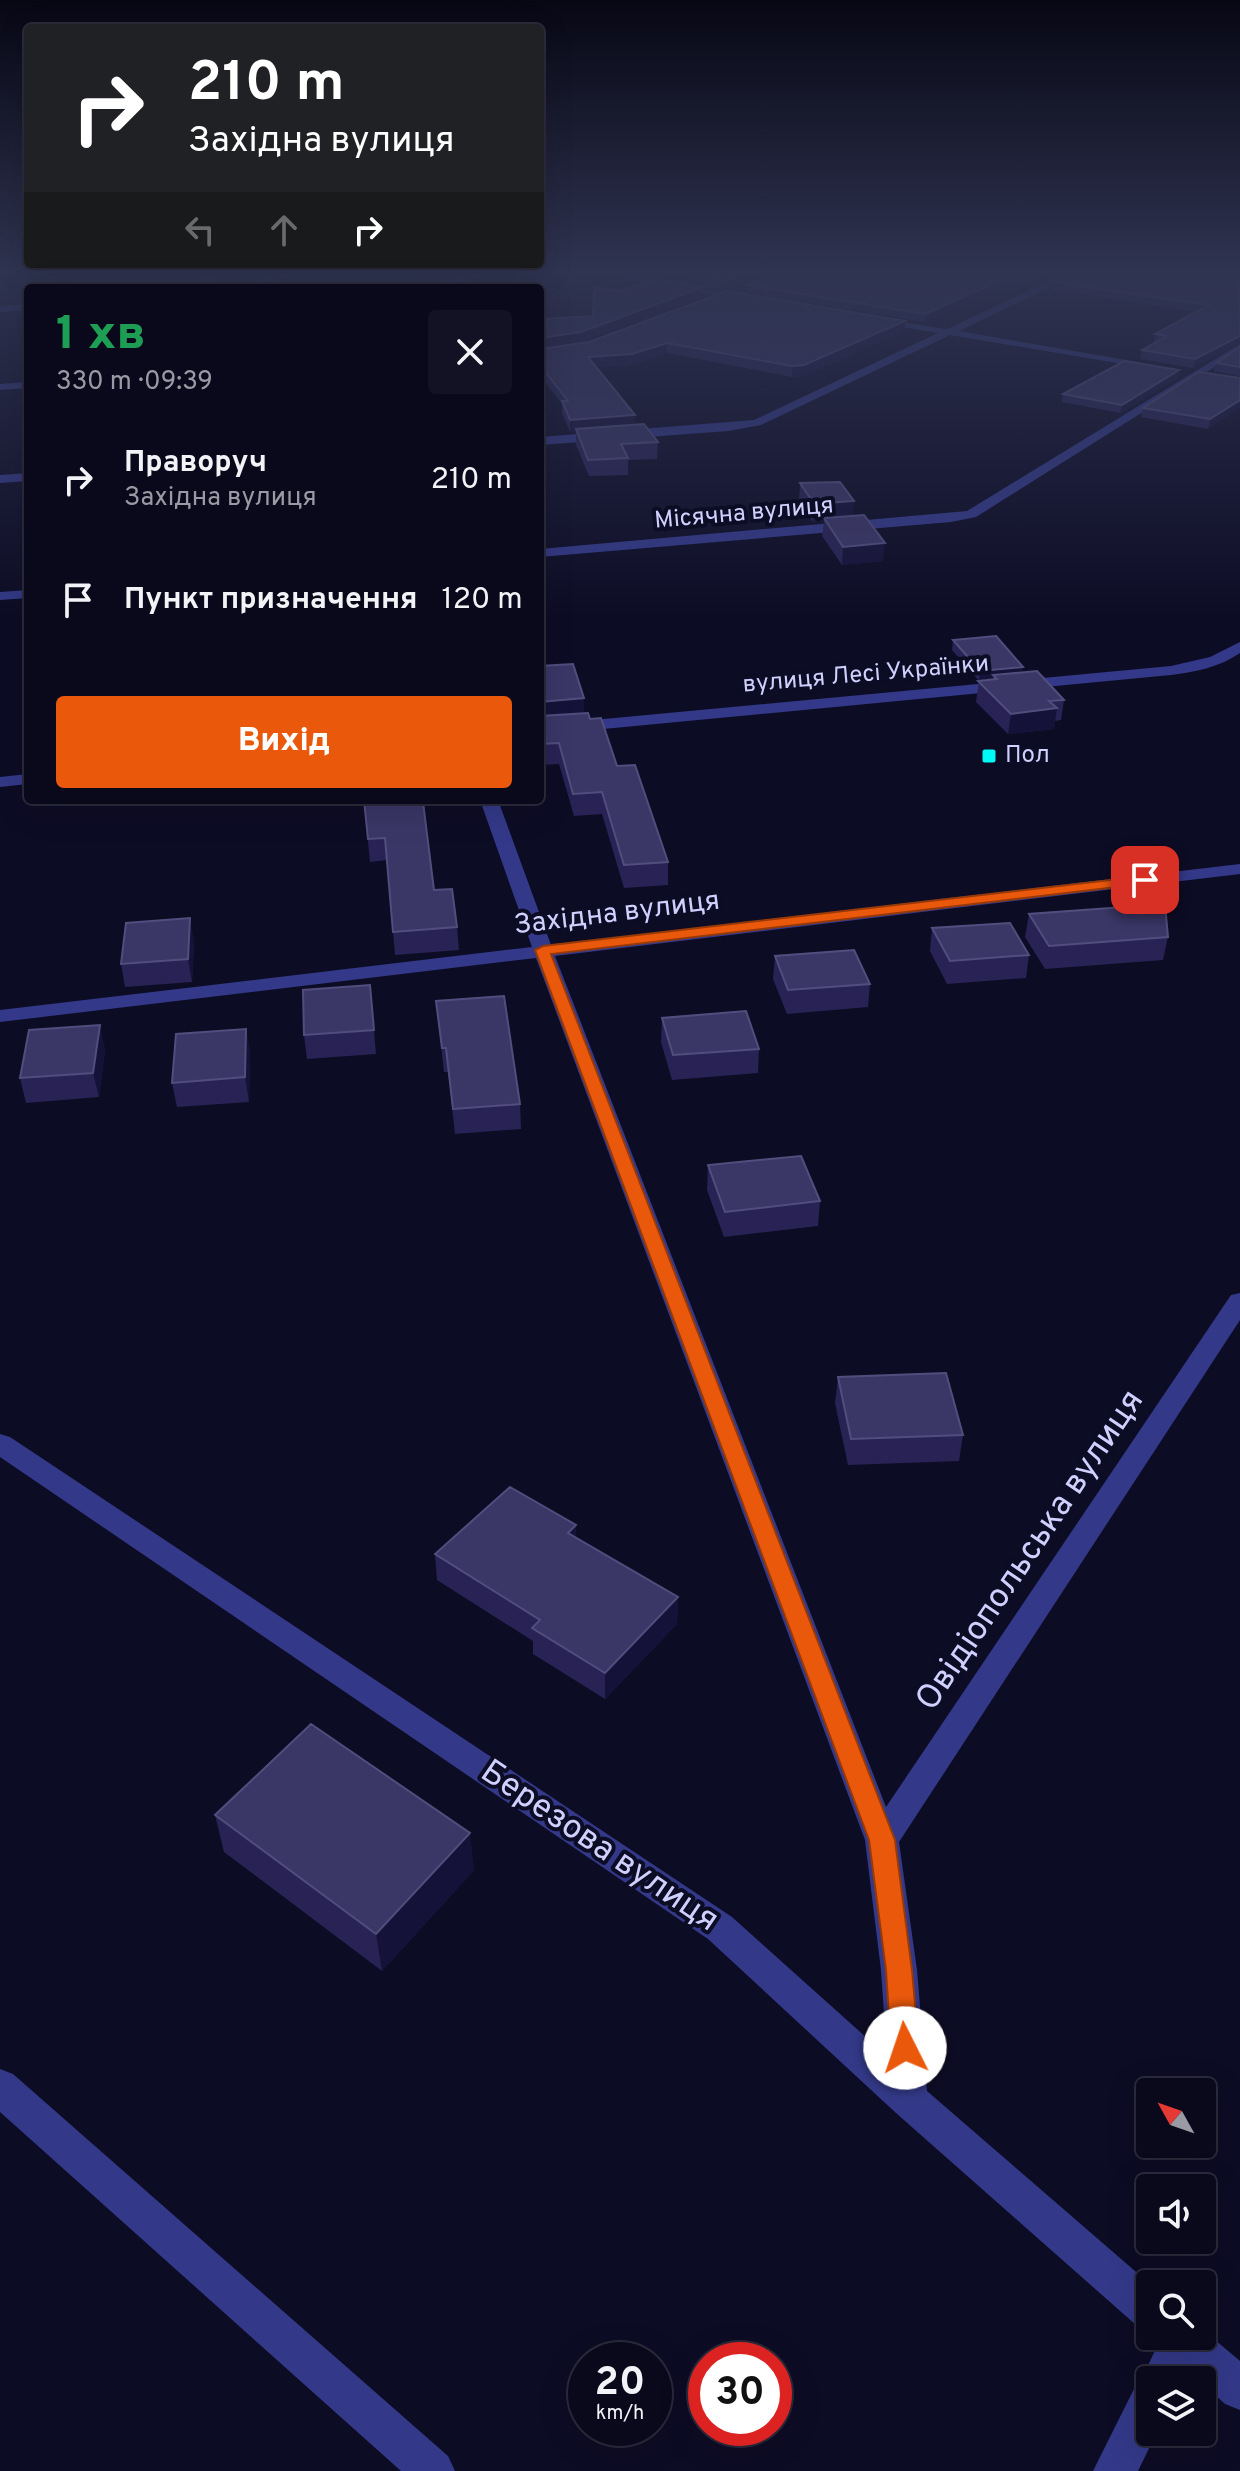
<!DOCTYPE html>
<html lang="uk">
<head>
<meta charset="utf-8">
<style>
  :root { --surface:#0a091c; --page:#131225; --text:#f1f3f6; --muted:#999aa3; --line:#2a2a3b; --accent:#ea580c }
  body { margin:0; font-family:Overpass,sans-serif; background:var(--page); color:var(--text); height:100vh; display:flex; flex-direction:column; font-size:30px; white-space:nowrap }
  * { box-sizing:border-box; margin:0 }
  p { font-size:26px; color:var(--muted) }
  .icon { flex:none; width:44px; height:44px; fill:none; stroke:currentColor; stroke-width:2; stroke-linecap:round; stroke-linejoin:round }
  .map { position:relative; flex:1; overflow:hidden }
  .sheet { position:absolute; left:24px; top:284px; width:520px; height:520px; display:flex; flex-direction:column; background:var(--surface); border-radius:8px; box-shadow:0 8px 32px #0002,0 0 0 2px var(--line) }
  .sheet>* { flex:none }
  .hud { position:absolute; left:24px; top:24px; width:520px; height:244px; border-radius:8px; box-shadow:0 8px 32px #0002,0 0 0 2px var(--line); background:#202124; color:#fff; overflow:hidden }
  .needle { width:52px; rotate:310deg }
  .buttons { position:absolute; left:1136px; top:2078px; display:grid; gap:16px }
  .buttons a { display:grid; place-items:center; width:80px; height:80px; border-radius:8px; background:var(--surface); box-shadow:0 8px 32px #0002,0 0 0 2px var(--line); font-size:40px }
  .speed { position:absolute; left:568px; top:2342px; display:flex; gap:16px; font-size:40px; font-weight:700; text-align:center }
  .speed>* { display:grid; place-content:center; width:104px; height:104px; border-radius:50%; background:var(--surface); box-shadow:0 8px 32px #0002,0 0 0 2px var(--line); line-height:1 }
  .speed small { font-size:20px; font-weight:400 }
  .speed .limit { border:12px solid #d22; background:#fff; color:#111 }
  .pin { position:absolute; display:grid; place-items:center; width:68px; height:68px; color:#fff; margin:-34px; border-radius:16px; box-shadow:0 4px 12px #0006 }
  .me { position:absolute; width:88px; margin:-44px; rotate:356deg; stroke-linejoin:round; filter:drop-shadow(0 0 6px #0008) }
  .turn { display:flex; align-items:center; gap:28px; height:168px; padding:0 32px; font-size:36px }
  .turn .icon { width:104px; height:104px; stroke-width:2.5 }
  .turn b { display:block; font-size:56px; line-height:68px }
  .lanes { display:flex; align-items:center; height:76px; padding:0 32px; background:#0003; justify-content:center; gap:40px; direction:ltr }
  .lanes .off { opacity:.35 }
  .round { display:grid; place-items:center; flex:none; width:84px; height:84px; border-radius:8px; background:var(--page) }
  .head { display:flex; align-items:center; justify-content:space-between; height:136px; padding:0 32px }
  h1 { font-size:48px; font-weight:800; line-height:60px; color:#1e9e55 }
  .button { display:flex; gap:16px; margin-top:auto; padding:16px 32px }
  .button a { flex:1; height:92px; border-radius:8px; background:var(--accent); color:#fff; font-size:32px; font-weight:800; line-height:92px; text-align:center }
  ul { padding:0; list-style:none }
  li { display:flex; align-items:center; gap:24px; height:120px; padding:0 32px }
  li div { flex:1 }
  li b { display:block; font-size:30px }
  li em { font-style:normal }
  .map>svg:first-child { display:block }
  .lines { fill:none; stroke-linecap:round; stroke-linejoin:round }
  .minor { fill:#333988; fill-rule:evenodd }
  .wall { fill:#282354 }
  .shaded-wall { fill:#151239 }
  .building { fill:#3a3666; stroke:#514e7e; stroke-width:2 }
  .route { fill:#ea580c; stroke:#983908; stroke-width:2 }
  .poi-dot { fill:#00fbf7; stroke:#0d0c25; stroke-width:3 }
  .labels { text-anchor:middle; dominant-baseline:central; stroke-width:8; stroke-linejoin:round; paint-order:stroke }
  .far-street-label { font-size:24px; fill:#d0d0ff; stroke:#0d0c25 }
  .far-poi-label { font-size:24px; fill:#d0d0ff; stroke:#0d0c25; text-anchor:start }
  .street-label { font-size:28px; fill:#d0d0ff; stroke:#0d0c25 }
  .near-street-label { font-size:34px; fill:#d0d0ff; stroke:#0d0c25 }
</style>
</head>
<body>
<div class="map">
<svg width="1240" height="2471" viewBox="0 0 1240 2471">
  <rect width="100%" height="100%" fill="#0d0c25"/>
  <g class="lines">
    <!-- minor -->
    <path class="minor" d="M144,272C175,271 203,284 232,286C255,286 277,271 301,272L248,288H217Z
      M478,272H492L451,286L380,288L450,280Z
      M585,272H605L758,299L753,302Z
      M1069,272H1081L959,331L1155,365L1160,368L1159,370L950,335L761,425L728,431L540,445V437L754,420L938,333L872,322L869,317L947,329Z
      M28,304V310L0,312V306Z
      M1240,344V351L976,517L951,522L540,557V549L967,511Z
      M28,382V388L0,390V384Z
      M28,473V481L0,483V475Z
      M28,590V598L0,600V592Z
      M1240,642V653C1220,667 1195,672 1171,675L540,735V725L1171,666L1210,657Z
      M28,774V784L0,787V777Z
      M480,800H498L551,945L1240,864V874L555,956L886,1807L1231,1295L1240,1293V1320L899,1842L917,1970L927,2091L1150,2284V2331L1136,2325L896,2113L708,1939L0,1457V1434L10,1437L732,1917L887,2056L881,1970L865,1840L536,958L0,1022V1010L532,947Z
      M0,2069L13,2074L448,2456L455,2471H401L0,2112Z
      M1202,2329L1240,2361V2410L1225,2404L1202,2383V2380L1188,2372L1184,2380H1150V2432H1157L1138,2471H1093L1135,2387L1143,2384L1141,2380L1160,2340L1158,2336H1202Z"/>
  </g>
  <!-- wall -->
  <path class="wall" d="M33,272H251L216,281L186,274L216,288H101Z
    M379,272H470L424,280Z
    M685,272H769L724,289L679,281V274Z
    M779,272H1062L1029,287L1010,284L925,322L747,293V285Z
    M1240,272V343L1193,368L1140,359L1142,350L1155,343H1154L1155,334L1197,312L1050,290L1051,282Z
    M905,321L904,331L804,376L792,377L667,353L632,365L596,367L635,425L658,442L657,459L628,460V475L589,476L576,445V431L570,432L562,413V404L540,376V349Z
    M1240,347V376L1214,371L1216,363Z
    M1179,370L1178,378L1120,413L1062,402L1063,394Z
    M1240,378L1208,429L1141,417L1143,408Z
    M800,483L853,516L883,561L842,565L822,536L824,521L813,522L799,501Z
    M953,640L1023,667L1022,672L1064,700L1061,720L1055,721L1054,729L1008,734L976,702L979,681L952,650Z
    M540,666L584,698V713L590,719L668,862V885L624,888L602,814L574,816L559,764L541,765L540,760Z
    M364,800L434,890L457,927L459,950L395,955L387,860L370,862Z
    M1029,914L1168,937L1163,960L1045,969L1025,937Z
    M932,928L1029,955L1026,978L947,984L930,951Z
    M194,941L192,982L125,987L121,964Z
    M775,956L870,984L868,1007L787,1014L773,979Z
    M370,985L376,1054L307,1059L304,1035Z
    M436,1001L520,1104L521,1129L455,1134L448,1072H444Z
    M662,1018L759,1049L758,1073L672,1080L661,1042Z
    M246,1029L250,1053L249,1102L177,1107L172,1083Z
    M105,1049L99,1097L26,1103L20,1078Z
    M708,1165L820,1201L818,1226L724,1237L707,1190Z
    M838,1377L963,1435L959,1461L848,1465L835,1403Z
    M576,1538L678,1597L677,1624L605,1699L533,1654V1641L437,1580L435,1554Z
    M215,1815L474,1870L382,1971L224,1852Z"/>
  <!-- shaded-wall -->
  <path class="shaded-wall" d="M215,272H251L216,281Z
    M423,272H470L424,280Z
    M749,272H769L724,289V281Z
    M1047,272H1062L1029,287L1030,279Z
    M1011,276L1010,284L925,322V314Z
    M703,287V297L581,342L540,349V338Z
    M905,321L904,331L804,376L792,377V366Z
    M1240,336V343L1193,368L1195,359Z
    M667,343V353L632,365L588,368V357Z
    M1179,370L1178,378L1120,413L1122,405Z
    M1240,400V408L1208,429L1210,419Z
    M635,415V426L570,432V420Z
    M854,501L853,518H824V521L813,522L814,504Z
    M885,543L883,561L842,565L843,547Z
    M1023,667L1022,677L993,675V680L979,681L980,671Z
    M584,698V718L540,722V702Z
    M1057,708L1054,729L1008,734L1011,714Z
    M190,918L194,941L192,982L188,959Z
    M100,1025L105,1049L99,1097L93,1073Z
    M246,1029L250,1053L249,1102L245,1077Z
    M576,1525V1551L568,1533Z
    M678,1597L677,1624L605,1699V1673Z
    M470,1833L474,1870L382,1971L376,1934Z"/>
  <!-- building -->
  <path class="building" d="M74,272H174L212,280L216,288H144Z
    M685,272H749L724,281L679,274Z
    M779,272H1047L1030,279L1011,276L925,314L747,285Z
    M1072,272H1240V336L1195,359L1142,350L1167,336L1155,334L1209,305L1051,282Z
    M657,279L703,287L581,332L540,338V319L593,316L594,287L618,291Z
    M727,291L905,321L804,365L792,366L667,343L632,354L588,357L635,415L570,420L562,401H568L540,365V349L589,342Z
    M1240,347V367L1216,363Z
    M1124,361L1179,370L1122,405L1063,394Z
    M1199,372L1240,378V400L1210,419L1143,408Z
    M644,424L658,442L621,444L628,458L588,460L576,429Z
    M840,482L854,501L814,504L800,483Z
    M864,515L885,543L843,547L824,518Z
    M996,636L1023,667L980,671L953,640Z
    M573,664L584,698L540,702V666Z
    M1037,671L1064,700L1049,701L1057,708L1011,714L978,681L997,679L993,675Z
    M588,713L590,719L601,718L617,766L635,765L668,862L624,865L602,792L573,794L559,743L541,744L540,716Z
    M364,800H413V803L423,802L434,890L452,889L457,927L393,932L385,838L368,839Z
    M1165,904L1168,937L1049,946L1029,914Z
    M190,918L188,959L121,964L126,923Z
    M1010,923L1029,955L950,961L932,928Z
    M854,950L870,984L788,990L775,956Z
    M370,985L374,1030L304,1035L303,990Z
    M504,996L520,1104L453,1109L446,1048H442L436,1001Z
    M746,1011L759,1049L673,1055L662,1018Z
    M100,1025L93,1073L20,1078L29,1030Z
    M246,1029L245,1077L172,1083L176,1034Z
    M801,1156L820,1201L725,1212L708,1165Z
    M946,1373L963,1435L851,1439L838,1377Z
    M510,1487L576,1525L568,1533L678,1597L605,1673L532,1628L540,1620L435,1554Z
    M311,1724L470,1833L376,1934L215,1815Z"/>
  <!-- sky -->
  <linearGradient id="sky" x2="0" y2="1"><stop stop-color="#070714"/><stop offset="0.44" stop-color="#2f3451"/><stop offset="1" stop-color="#2f3451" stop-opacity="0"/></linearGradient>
  <rect width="1240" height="618" fill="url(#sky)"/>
  <!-- route -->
  <path class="route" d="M1145,876L1150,877V883L551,954L895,1840L912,1970L919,2048L915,2057L905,2061L895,2057L891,2048L886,1970L869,1840L535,950L543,946Z"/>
  <!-- markers -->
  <rect class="poi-dot" x="981" y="748" width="16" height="16" rx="4"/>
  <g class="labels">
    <!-- far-street labels -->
    <g class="far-street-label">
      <text transform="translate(744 514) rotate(-5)">Місячна вулиця</text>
      <text transform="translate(866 675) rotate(-5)">вулиця Лесі Українки</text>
    </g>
    <!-- far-poi labels -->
    <g class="far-poi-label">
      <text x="1005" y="756">Пол</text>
    </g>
    <!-- street labels -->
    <g class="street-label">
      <text transform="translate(617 914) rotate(-7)">Західна вулиця</text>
    </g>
    <!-- near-street labels -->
    <g class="near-street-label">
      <text transform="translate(1031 1551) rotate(-56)">Овідіопольська вулиця</text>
      <text transform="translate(599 1847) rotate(34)">Березова вулиця</text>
    </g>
  </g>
</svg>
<div class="buttons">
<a><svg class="needle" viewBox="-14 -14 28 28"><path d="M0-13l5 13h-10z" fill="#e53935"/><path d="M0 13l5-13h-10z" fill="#999aa3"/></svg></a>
<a><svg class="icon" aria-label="sound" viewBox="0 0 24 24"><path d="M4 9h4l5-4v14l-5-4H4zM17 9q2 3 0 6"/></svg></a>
<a><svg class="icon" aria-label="search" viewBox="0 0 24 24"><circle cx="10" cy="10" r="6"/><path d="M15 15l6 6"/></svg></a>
<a><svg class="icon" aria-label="layers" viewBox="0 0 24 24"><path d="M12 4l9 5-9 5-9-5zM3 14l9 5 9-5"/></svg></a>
</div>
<div class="speed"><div>20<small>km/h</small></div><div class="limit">30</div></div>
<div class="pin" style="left:1145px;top:880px;background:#d93025"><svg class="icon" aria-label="arrive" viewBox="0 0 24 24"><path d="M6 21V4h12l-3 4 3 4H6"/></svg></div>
<svg class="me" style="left:905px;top:2048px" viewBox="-20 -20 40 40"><circle r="19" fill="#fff"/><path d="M0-13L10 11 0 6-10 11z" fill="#ea580c"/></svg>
<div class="hud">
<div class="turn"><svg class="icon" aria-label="right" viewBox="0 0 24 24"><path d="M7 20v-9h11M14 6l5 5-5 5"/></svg><div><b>210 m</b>Західна вулиця</div></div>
<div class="lanes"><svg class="icon off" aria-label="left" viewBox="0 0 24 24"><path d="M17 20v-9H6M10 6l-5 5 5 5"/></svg><svg class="icon off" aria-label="ahead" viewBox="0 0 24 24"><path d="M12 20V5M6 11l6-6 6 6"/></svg><svg class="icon" aria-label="right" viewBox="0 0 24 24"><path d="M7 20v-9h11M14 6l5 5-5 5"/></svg></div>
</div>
<section class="sheet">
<div class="head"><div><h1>1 хв</h1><p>330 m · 09:39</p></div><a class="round"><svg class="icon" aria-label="close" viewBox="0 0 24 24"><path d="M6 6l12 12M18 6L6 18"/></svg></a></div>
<ul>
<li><svg class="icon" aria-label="right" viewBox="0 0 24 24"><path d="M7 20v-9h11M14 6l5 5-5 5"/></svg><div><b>Праворуч</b><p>Західна вулиця</p></div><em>210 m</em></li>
<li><svg class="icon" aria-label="arrive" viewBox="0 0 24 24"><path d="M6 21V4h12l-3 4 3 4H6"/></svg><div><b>Пункт призначення</b></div><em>120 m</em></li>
</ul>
<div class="button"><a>Вихід</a></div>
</section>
</div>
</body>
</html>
